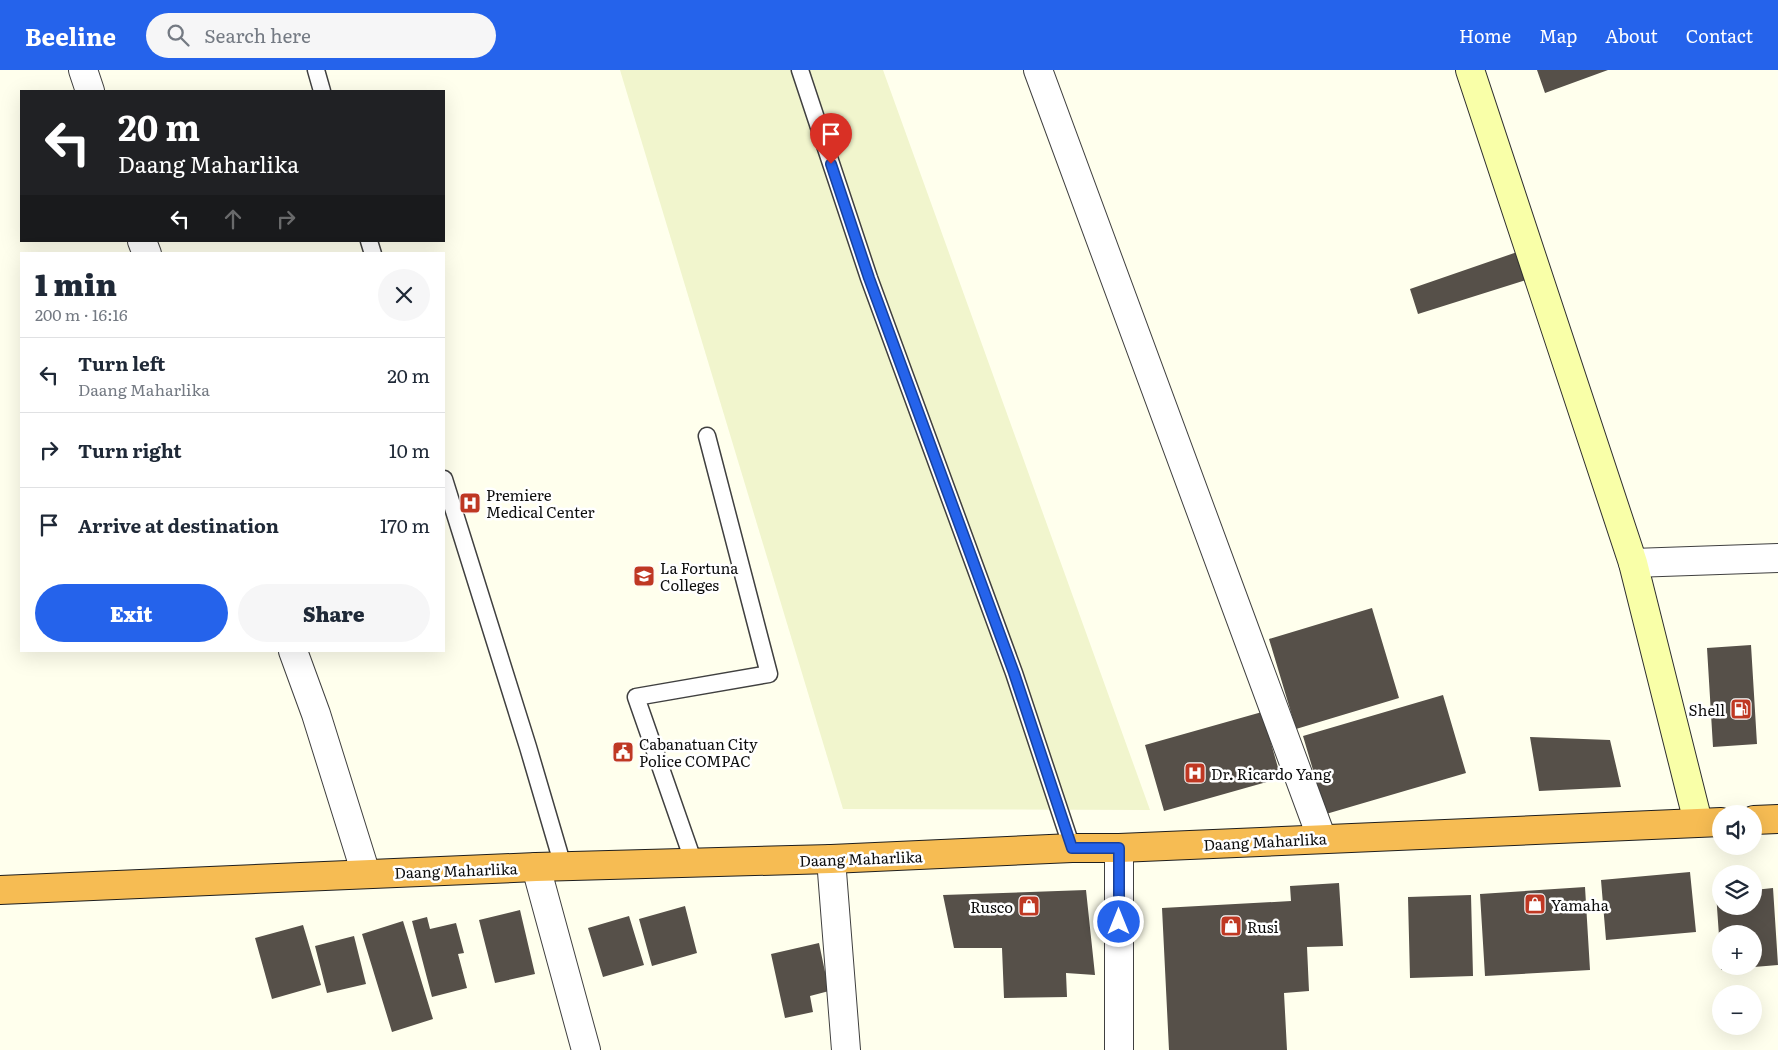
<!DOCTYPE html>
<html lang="en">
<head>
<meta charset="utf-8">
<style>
  :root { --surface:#fff; --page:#f6f6f7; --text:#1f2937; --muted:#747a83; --line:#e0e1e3; --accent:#2563eb }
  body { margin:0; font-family:Literata,serif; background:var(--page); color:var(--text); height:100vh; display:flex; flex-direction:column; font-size:19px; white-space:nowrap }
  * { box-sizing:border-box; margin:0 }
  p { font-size:16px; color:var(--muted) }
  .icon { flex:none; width:28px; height:28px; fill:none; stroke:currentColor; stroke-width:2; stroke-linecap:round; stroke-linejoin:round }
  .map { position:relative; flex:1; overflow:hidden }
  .side { position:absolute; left:20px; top:182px; width:425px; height:400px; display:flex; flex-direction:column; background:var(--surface); border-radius:0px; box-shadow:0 5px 20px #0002 }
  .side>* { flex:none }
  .guide { position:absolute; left:20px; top:20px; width:425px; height:152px; border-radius:0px; box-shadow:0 5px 20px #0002; background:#202124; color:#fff; overflow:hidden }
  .buttons { position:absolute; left:1712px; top:735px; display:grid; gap:10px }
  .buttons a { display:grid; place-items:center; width:50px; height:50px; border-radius:50%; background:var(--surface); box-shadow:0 5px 20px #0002; font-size:25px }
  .pin { position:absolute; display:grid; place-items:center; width:42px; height:42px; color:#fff; margin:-51px -21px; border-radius:50% 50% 50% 0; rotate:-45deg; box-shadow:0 0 5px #0007 }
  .pin .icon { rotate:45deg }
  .me { position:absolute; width:55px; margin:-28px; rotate:0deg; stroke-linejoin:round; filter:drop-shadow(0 0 4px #0008) }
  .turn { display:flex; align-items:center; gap:18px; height:105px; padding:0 15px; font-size:22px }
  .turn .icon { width:65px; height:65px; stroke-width:2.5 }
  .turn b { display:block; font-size:35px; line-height:42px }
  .lanes { display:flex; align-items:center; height:48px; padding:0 15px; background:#0003; justify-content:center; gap:25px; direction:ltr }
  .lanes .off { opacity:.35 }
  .round { display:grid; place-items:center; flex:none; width:52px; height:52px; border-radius:26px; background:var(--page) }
  .overview { display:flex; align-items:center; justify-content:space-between; height:85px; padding:0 15px }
  h1 { font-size:30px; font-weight:800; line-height:38px }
  .cta { display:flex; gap:10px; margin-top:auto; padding:10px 15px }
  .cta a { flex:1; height:58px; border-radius:30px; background:var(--accent); color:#fff; font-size:20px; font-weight:800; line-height:58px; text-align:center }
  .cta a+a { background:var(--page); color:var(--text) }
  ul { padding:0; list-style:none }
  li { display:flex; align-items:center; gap:15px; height:75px; padding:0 15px; border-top:1px solid var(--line) }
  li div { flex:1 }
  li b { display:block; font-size:19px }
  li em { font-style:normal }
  header { display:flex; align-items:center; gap:30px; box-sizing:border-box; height:70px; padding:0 25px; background:var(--accent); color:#fff }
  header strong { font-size:24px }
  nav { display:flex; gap:28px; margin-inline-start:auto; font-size:18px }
  .search { width:350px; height:45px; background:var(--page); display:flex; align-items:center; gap:12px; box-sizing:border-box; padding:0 18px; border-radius:28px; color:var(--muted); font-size:19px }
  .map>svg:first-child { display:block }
  .farmland { fill:#f1f5cd }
  .building { fill:#565049 }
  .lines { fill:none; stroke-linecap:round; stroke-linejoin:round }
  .lane-casing { stroke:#404040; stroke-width:19 }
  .street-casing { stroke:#404040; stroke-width:30 }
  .secondary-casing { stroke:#2f2f2f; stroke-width:30 }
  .highway-casing { stroke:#1e1e1e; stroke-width:30 }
  .lane { stroke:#fff; stroke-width:16 }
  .street { stroke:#fff; stroke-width:28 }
  .secondary { stroke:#f9ffa8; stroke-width:28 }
  .highway { stroke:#f6bc53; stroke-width:28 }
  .route-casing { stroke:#184099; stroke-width:12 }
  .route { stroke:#2563eb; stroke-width:9 }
  .labels { text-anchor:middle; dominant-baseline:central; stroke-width:5; stroke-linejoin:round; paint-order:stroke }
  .poi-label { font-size:15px; fill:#0d0d0d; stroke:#fff; text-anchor:start }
  .street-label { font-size:15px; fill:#0d0d0d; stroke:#fff }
</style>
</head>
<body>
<header>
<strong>Beeline</strong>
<div class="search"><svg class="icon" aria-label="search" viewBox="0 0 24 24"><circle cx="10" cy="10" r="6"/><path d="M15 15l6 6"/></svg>Search here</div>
<nav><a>Home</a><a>Map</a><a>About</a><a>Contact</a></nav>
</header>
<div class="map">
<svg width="1778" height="980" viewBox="0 0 1778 980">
  <rect width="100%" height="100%" fill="#ffffed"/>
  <!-- farmland -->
  <path class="farmland" d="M620,0H883L1150,740L843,739Z"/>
  <!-- building -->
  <path class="building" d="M1537,0H1608L1545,23Z
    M1523,180L1532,208L1418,244L1410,219Z
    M1372,538L1399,628L1296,659L1269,569Z
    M1751,575L1757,674L1713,677L1707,578Z
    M1443,625L1466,703L1326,744L1303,666Z
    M1262,642L1281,708L1164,741L1145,675Z
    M1530,667L1610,670L1621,717L1539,721Z
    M1690,802L1696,862L1606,870L1601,810Z
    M1339,813L1343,876L1307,877L1309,921L1284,923L1287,980H1169L1162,838L1291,831L1290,816Z
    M1585,817L1590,900L1485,906L1480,824Z
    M1773,818L1778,895L1754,897V864H1721V880H1720L1716,823L1721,822V836H1754V820Z
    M1086,820L1095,905L1066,903L1067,927L1004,928L1002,878H954L943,825Z
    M1471,825L1473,906L1410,908L1408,827Z
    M685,836L697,883L652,896L639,849Z
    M520,840L535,904L495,913L479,850Z
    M629,846L644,895L603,907L588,858Z
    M427,847L430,859L456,853L464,883L458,884L467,918L432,927L412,851Z
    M403,851L433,949L392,962L362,864Z
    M303,855L321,915L272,929L255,868Z
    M354,866L366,914L327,923L315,876Z
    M819,873L829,921L810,926L813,942L785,948L771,884Z
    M1721,896H1749V898L1721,900Z"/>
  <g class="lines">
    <!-- lane casing -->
    <g class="lane-casing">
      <path id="lane" d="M316,0L322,21
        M800,0L869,208L1014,603L1072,778
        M369,171L373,184
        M444,409L528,677L563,796
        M694,793L636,627L769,604L707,366"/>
    </g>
    <!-- street casing -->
    <g class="street-casing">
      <path id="street" d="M83,0L90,21
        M1038,0L1322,769
        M142,171L147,184
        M1633,493L1778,488
        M293,581L316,644L366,804
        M831,789L846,980
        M536,797L586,980
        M1119,980V778"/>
    </g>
    <!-- secondary casing -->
    <g class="secondary-casing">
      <path id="secondary" d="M1470,0L1633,493L1698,752"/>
    </g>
    <!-- highway casing -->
    <g class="highway-casing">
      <path id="highway" d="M1754,750L1778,749
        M0,820L536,797L831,789L1072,778H1119L1721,752"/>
    </g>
    <!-- lane -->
    <use href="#lane" class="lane"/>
    <!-- street -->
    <use href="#street" class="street"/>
    <!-- secondary -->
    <use href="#secondary" class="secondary"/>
    <!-- highway -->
    <use href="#highway" class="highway"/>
  </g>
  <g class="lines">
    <!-- route casing -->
    <g class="route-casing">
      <path id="route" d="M831,94L869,208L1014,603L1072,778H1119V852"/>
    </g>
    <!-- route -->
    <use href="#route" class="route"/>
  </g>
  <!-- icons -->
  <defs>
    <g id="hospital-square" transform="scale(1.125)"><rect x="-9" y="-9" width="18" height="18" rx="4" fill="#bf3823" stroke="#fff"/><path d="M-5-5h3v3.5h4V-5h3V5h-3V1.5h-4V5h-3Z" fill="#fff"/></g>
    <g id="university-square" transform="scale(1.125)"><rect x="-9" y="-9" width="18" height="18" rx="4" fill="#bf3823" stroke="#fff"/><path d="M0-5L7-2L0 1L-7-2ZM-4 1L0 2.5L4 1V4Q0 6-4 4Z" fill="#fff"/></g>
    <g id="fuel-square" transform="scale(1.125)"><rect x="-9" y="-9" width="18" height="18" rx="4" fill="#bf3823" stroke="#fff"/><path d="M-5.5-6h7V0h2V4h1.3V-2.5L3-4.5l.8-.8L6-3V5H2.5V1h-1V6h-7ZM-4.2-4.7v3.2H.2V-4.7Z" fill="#fff"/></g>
    <g id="civic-square" transform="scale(1.125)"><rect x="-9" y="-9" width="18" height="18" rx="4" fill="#bf3823" stroke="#fff"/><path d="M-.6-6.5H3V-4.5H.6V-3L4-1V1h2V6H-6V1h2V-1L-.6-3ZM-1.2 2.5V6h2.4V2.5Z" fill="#fff"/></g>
    <g id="shop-square" transform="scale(1.125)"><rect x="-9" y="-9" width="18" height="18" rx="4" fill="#bf3823" stroke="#fff"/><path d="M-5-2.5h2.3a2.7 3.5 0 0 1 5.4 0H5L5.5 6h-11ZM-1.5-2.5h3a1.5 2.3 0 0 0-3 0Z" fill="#fff"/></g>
  </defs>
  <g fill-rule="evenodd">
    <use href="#hospital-square" x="470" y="433"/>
    <use href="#university-square" x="644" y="506"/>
    <use href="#fuel-square" x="1741" y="639"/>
    <use href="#civic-square" x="623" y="682"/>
    <use href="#hospital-square" x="1195" y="703"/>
    <use href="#shop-square" x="1535" y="834"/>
    <use href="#shop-square" x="1029" y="836"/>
    <use href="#shop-square" x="1231" y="856"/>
  </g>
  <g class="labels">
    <!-- poi labels -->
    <g class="poi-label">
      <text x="486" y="424">Premiere<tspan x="486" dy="17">Medical Center</tspan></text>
      <text x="660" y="497">La Fortuna<tspan x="660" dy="17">Colleges</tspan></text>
      <text x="1725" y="639" text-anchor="end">Shell</text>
      <text x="639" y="673">Cabanatuan City<tspan x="639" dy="17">Police COMPAC</tspan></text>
      <text x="1211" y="703">Dr. Ricardo Yang</text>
      <text x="1551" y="834">Yamaha</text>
      <text x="1013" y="836" text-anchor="end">Rusco</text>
      <text x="1247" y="856">Rusi</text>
    </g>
    <!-- street labels -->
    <g class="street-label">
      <text transform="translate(1265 771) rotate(-3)">Daang Maharlika</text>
      <text transform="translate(861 788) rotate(-2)">Daang Maharlika</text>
      <text transform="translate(456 800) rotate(-2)">Daang Maharlika</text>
    </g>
  </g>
</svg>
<div class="buttons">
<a><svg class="icon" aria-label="sound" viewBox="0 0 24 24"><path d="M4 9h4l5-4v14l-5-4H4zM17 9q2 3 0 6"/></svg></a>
<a><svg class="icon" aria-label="layers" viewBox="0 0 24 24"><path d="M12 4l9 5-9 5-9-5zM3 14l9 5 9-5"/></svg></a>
<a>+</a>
<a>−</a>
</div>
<div class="pin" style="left:831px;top:94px;background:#d93025"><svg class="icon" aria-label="arrive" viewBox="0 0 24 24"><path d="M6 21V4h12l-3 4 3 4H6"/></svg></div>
<svg class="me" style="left:1119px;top:852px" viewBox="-20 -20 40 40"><circle r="17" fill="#2563eb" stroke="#fff" stroke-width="3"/><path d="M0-11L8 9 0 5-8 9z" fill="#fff"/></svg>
<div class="guide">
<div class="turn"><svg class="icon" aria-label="left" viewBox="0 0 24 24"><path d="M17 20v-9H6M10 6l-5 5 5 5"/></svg><div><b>20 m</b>Daang Maharlika</div></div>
<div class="lanes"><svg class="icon" aria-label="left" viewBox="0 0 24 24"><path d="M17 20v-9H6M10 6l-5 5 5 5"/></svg><svg class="icon off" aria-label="ahead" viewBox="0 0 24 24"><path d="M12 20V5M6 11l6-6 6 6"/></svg><svg class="icon off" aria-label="right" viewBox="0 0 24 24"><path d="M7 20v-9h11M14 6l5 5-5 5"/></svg></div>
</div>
<section class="side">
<div class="overview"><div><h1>1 min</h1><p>200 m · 16:16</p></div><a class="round"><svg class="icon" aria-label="close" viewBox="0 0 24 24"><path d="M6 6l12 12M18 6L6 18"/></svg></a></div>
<ul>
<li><svg class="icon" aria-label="left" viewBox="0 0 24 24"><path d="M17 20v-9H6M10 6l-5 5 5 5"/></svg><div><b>Turn left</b><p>Daang Maharlika</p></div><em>20 m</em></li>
<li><svg class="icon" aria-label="right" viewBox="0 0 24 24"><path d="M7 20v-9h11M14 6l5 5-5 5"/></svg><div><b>Turn right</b></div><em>10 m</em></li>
<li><svg class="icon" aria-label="arrive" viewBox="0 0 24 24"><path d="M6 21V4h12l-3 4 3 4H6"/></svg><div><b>Arrive at destination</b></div><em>170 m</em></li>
</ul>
<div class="cta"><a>Exit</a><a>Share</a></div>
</section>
</div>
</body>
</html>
